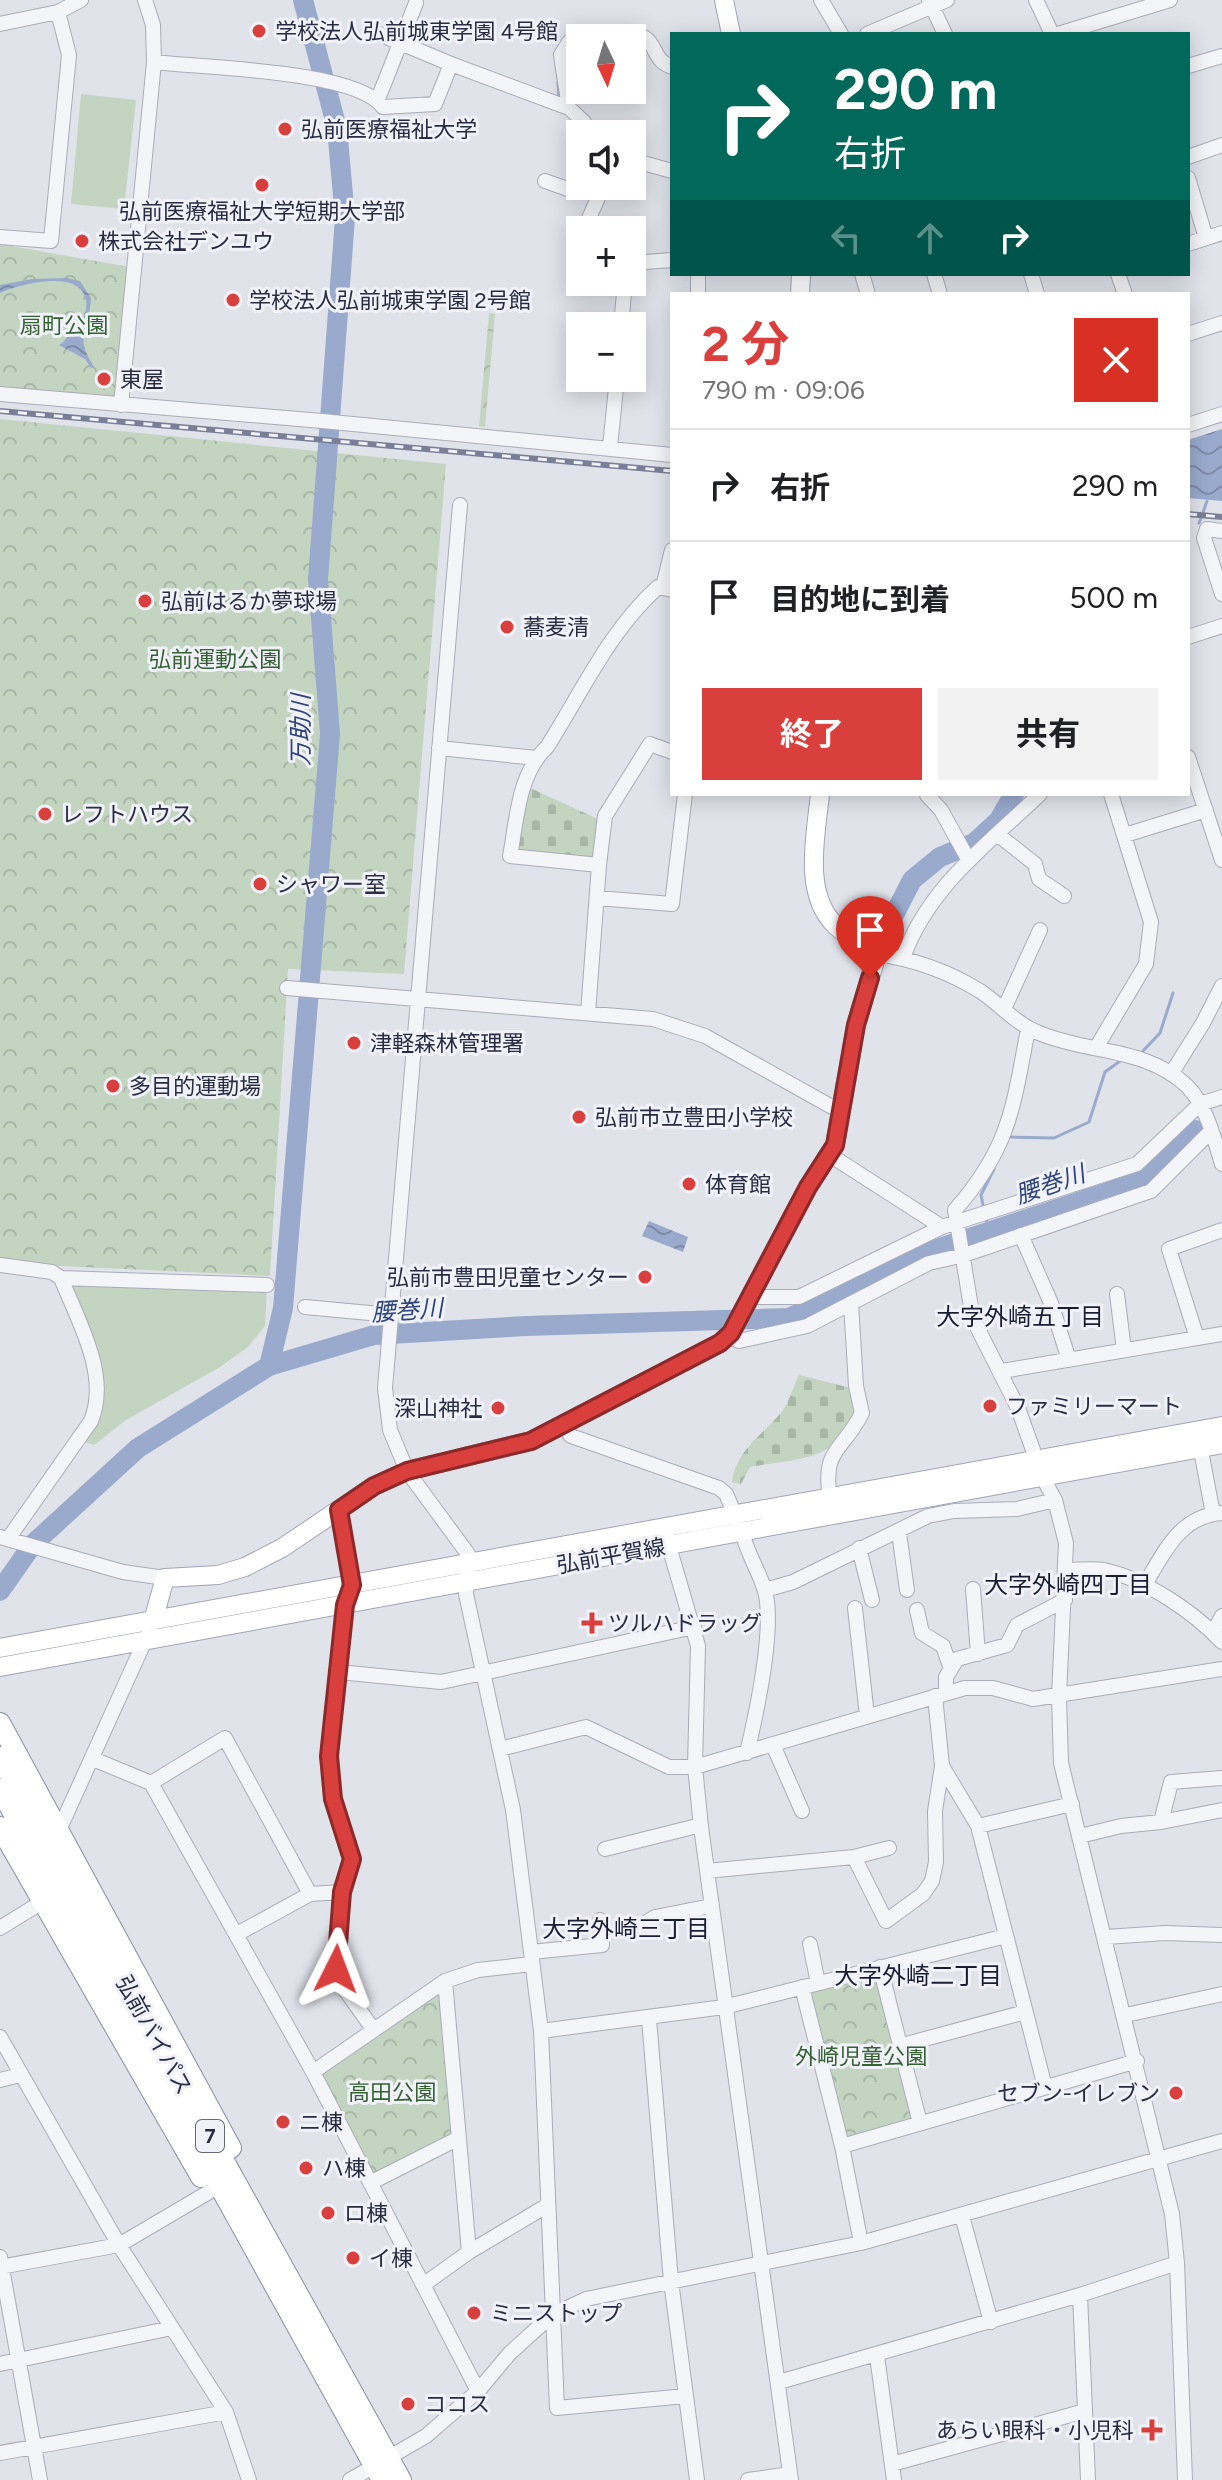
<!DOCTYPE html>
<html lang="ja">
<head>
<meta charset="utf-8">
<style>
  :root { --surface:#fff; --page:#f2f2f2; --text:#202124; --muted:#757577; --line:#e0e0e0; --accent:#d93f3d }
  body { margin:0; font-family:Figtree,"Noto Sans JP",sans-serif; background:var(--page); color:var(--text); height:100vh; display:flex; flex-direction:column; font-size:30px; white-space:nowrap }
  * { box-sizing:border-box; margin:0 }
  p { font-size:26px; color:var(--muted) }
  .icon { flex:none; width:44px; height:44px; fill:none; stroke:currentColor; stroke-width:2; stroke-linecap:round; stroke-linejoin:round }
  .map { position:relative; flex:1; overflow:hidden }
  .drawer { position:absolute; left:670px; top:292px; width:520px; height:504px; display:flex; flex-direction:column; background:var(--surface); border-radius:0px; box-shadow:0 4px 20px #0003 }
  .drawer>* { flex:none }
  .banner { position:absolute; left:670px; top:32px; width:520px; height:244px; border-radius:0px; box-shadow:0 4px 20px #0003; background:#00695c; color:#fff; overflow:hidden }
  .needle { width:52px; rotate:176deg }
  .fabs { position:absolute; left:566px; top:24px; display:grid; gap:16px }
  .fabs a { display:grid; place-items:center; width:80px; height:80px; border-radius:0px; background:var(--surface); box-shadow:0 4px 20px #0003; font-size:40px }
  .pin { position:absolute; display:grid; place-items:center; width:68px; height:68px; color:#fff; margin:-82px -34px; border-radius:50% 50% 50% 0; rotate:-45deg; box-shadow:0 0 8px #0007 }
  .pin .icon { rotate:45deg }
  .me { position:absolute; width:88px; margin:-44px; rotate:3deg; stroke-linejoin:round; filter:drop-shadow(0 0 6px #0008) }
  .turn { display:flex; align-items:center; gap:28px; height:168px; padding:0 32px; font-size:36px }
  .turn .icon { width:104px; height:104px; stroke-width:2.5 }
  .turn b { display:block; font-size:56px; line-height:68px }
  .lanes { display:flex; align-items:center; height:76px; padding:0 32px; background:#0003; justify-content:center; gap:40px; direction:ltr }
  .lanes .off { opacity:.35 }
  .round { display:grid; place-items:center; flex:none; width:84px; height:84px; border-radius:0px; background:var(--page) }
  .head { display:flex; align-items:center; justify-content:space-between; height:136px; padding:0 32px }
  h1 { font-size:48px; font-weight:700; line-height:60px; color:var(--accent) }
  .cta { display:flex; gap:16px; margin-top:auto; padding:16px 32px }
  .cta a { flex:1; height:92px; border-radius:0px; background:var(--accent); color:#fff; font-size:32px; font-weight:700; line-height:92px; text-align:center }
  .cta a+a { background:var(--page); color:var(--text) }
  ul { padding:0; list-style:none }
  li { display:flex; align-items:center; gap:24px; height:112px; padding:0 32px; border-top:2px solid var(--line) }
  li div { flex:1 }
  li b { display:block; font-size:30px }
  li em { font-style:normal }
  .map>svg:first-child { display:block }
  .grass { fill:#c3d5c1 }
  .forest { fill:url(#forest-crowns) }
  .cemetery { fill:url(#cemetery-stones) }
  .water { fill:url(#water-waves) }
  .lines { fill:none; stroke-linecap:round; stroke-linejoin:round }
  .stream { stroke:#99aacd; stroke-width:3 }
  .river { stroke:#99aacd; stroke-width:20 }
  .minor-casing { stroke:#aaacb9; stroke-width:16 }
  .major-casing { stroke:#9fa5b7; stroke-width:20 }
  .highway-casing { stroke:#878da2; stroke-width:22 }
  .minor { stroke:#f4f5f8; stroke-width:14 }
  .major { stroke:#fff; stroke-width:18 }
  .highway { stroke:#fff; stroke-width:20 }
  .rail-casing { stroke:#797f96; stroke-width:6 }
  .rail { stroke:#f1f2f8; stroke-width:3; stroke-dasharray:9; stroke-linecap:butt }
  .route-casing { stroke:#8d2928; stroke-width:20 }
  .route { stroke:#d93f3d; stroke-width:14 }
  .poi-dot { fill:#d93f3d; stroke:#f1f2f8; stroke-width:3 }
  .labels { text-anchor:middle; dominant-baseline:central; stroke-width:6; stroke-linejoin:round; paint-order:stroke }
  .shield { fill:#f1f2f8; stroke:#64687a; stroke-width:2 }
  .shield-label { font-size:20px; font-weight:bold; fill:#282d44 }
  .poi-label { font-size:22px; fill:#282d44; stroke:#f1f2f8; text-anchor:start }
  .park-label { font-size:22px; fill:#356134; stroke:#f1f2f8 }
  .street-label { font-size:22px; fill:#282d44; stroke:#f1f2f8 }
  .water-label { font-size:24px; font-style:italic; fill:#2e447b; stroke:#f1f2f8 }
  .neighbourhood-label { font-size:24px; fill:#1a1e34; stroke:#f1f2f8 }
</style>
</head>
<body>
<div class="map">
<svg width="1222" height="2480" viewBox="0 0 1222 2480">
  <defs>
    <pattern id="forest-crowns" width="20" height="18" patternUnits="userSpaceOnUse" patternTransform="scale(2)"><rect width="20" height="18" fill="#c3d5c1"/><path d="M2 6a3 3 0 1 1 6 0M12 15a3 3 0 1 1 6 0" fill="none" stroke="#a8b7a7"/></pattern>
    <pattern id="cemetery-stones" width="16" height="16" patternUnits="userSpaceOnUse" patternTransform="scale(2)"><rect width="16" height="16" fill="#c3d5c1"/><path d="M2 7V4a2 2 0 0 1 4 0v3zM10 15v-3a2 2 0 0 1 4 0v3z" fill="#a8b7a7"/></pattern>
    <pattern id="water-waves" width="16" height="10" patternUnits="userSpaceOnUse" patternTransform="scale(2)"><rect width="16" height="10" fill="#99aacd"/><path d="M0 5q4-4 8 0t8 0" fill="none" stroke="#7d8ba8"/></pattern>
  </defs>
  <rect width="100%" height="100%" fill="#e1e3eb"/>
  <!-- grass -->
  <path class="grass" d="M81,94L136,100L124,209L71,204Z
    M61,1278L267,1285L265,1326L248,1347L220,1367L126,1420L94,1445L86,1442L97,1380Z"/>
  <!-- forest -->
  <path class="forest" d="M0,244L135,268L116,399L0,389Z
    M489,313L495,314L485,427L479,426Z
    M0,419L446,464L404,974L288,969L270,1276L0,1263Z
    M876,1974L913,2121L846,2139L808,1991Z
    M441,1988L452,2136L372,2176L318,2073Z"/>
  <!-- cemetery -->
  <path class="cemetery" d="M528,787L598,819L595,861L514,853Z
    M799,1375L851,1388L858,1400C842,1463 804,1457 750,1467L741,1484L732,1482C736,1451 761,1436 779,1415C789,1405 792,1388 799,1375Z"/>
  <!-- water -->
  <path class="water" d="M67,278L80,281L91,298C89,333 73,333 94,367L91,368L85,359L59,345C65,342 68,335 74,328C82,320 88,312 86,300C80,268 20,284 0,293V285L32,279Z
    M1222,429V501L1188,498V440Z
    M649,1221L688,1237L683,1252L642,1236Z"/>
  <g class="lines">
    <!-- stream -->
    <path class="stream" d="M558,82L559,98
      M1199,523L1207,501
      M1143,1051L1160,1033L1173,993
      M1009,1137L1054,1138L1089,1122L1105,1072L1120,1061
      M984,1210L981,1195L994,1169
      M986,1218L989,1232"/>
    <!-- river -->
    <path class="river" d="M879,944L912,880L940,857L974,843L999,820L1014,794
      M269,1366L283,1308L330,734L318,579L345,218L337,128L303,0
      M0,1591L33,1544L138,1448L269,1366L374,1335L526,1326L788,1318L838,1298L919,1255L1147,1179L1196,1130"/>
    <!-- minor casing -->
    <g class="minor-casing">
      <path id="minor" d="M821,0L841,34
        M929,0L945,34
        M1036,0L1052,34
        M0,24L58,12L81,0
        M379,34L451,64
        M867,34L947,0
        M1058,34L1170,0
        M581,38C600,37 638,24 651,44C658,55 658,62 672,67
        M154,62C203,68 356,70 383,107L435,104L451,64L569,108L584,122L588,134
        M1188,66L1222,56
        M378,99L416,3
        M569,108L561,55L569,42L580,38
        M1188,157L1222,145
        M632,160L672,171
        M1188,178L1206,238
        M545,181L576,192H603
        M588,230L587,223L603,186
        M0,237L51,241L69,55L58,12
        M1188,244L1222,233
        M632,263L672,260
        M862,274L868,294
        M934,274L940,294
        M1031,274L1037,294
        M1118,274L1125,294
        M698,294V274
        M621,326L625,282
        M1188,334L1222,323
        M0,394L322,421L672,455
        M121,405L154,62L153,25L145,0
        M1188,425L1222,414
        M610,447L617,378
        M460,505L385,1388L390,1430L407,1471L468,1554L466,1594L513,1810L541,2031L557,2408L686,2396
        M1222,531L1207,529L1204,538L1222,594
        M663,587L672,550
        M1188,637L1222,626
        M439,748L536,758
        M1188,757L1222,860
        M927,795L941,810L968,859
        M997,834L1035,864L1039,879L1064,896
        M1125,835L1206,810
        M599,865L605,816L650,744L672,752
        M597,898L672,904L685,794
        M877,954C913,959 949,972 980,991C1001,1005 1016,1024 1039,1033C1089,1054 1146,1047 1187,1086C1206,1105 1214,1138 1222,1164
        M903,958C928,887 988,844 1040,794
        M287,988L653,1019L705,1036L841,1112
        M1004,1009L1040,930
        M588,1013L599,865L510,856C517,819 518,774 547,747C582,692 609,631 658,587L672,590
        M1028,1029C1013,1108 1010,1147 955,1210L973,1319L1018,1408L1043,1478L1055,1500L1066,1543L1059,1696L1061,1763L1172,2214L1177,2263L1185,2480
        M1096,1048L1146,964L1151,922L1111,794
        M1171,1074L1203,1023L1222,986
        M830,1155L942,1227
        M1021,1235L1051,1303L1069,1360
        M0,1265L52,1272L61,1278L267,1285
        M1117,1294L1124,1350
        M751,1297H799L942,1227L1137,1164L1200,1104L1222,1097
        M305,1307L391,1315
        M728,1336L739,1341L807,1326L929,1263L964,1255L1151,1191L1211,1131
        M1197,1338L1169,1249L1222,1230
        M1002,1371L1222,1334
        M563,1425L571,1436L719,1488L726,1494L736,1517
        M1199,1440L1213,1514
        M830,1499C822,1447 842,1453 862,1413L856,1386L851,1303
        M339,1510L352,1585L345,1605L329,1756L333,1799L352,1859L342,1892L336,1969L341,1984L373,2029
        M742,1532C747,1553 759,1571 765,1591C775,1628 756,1715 747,1753
        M899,1533L907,1590
        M666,1536L698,1646L695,1767L701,1827L791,2480
        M0,1537L123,1572L165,1578
        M8,1539L91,1421C110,1375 78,1321 61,1278
        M859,1548L872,1600
        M1066,1570C1078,1570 1093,1568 1104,1570C1145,1579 1194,1612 1222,1642
        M1144,1586C1164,1553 1179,1516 1222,1513
        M973,1589L978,1654
        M765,1590L793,1582L928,1516L954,1511L1017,1509L1055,1500
        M855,1608L867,1716
        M917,1610L922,1633L943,1646L950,1666
        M1213,1633L1222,1616
        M339,1672L441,1682L694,1627
        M946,1693V1677L957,1659L1007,1645L1017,1625L1065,1600
        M773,1745L802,1811
        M500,1749L586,1727L669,1767H695L965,1688H993L1033,1699L1222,1669
        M93,1759L151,1783L313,2072L478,2391
        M942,1766L978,1826L1045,2087
        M151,1783L225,1738L310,1894
        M1161,1822L1222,1810
        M978,1826L1072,1804
        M60,1828L147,1636
        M1080,1836L1121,1826L1161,1822L1171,1782L1222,1778
        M605,1849L701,1825
        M854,1857L889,1848
        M707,1871L854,1857L886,1921L923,1894L932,1881L936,1862L935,1811L942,1766L935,1696
        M0,1928L42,1902
        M630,1932L655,1917L711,1906
        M237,1934L310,1894L342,1892
        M1106,1937L1165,1933L1222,1935
        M810,1944L818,1983
        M531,1952L602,1945L600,1920
        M880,1967L920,2123
        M445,1981L469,2252
        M802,1987L842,2146L861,2243
        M1126,2015L1222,1994
        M649,2019L671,2281L697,2480
        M541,2031L724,2007L1006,1936
        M0,2037L119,2245L226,2412L249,2480
        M899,2046L1025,2012
        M313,2072L445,1981L478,1970L532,1964
        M0,2080L20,2075
        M842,2146L1137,2061
        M370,2183L459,2138
        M962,2216L991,2322
        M0,2257L40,2480
        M0,2267L119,2245L209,2192
        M423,2285L469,2252L548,2205
        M1080,2295L1088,2480
        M877,2356L894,2480
        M0,2364L172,2328
        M779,2382L1080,2295L1177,2263
        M0,2453L226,2412
        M892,2464L1085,2411
        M350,2480L426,2436L478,2391L510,2353L552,2315L586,2299L861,2243L1222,2141
        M748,2480L790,2474"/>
    </g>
    <!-- major casing -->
    <g class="major-casing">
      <path id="major" d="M724,0L731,34
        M800,294L801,274
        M153,1621L165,1578L218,1575L245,1567L282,1548L374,1486L407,1471L531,1441L720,1343L731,1333L808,1187L835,1145L856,1025L877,954C864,945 848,937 836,926C802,894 816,835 820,794
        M0,1648L1222,1426
        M0,1667L1222,1444"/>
    </g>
    <!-- highway casing -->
    <g class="highway-casing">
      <path id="highway" d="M0,1723L231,2148
        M0,1757L401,2480
        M0,1789L382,2480
        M0,1827L201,2177"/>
    </g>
    <!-- minor -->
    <use href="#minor" class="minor"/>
    <!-- major -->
    <use href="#major" class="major"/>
    <!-- highway -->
    <use href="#highway" class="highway"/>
    <!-- rail casing -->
    <g class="rail-casing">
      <path id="rail" d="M0,411L672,471
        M1188,514L1222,517"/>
    </g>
    <!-- rail -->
    <use href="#rail" class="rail"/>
  </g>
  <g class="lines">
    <!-- route casing -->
    <g class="route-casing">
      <path id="route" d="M336,1969L342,1892L352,1859L333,1799L329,1756L345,1605L352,1585L339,1510L374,1486L407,1471L531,1441L720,1343L731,1333L808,1187L835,1145L856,1025L870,978"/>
    </g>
    <!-- route -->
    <use href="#route" class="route"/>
  </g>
  <!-- markers -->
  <g class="poi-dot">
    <circle cx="259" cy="31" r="8"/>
    <circle cx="285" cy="129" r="8"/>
    <circle cx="262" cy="185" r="8"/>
    <circle cx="82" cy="241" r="8"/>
    <circle cx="233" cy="300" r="8"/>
    <circle cx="104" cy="379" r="8"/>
    <circle cx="145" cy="601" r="8"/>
    <circle cx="507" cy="627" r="8"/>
    <circle cx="45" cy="814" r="8"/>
    <circle cx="260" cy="884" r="8"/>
    <circle cx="354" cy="1043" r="8"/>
    <circle cx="113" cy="1086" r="8"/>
    <circle cx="579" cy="1117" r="8"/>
    <circle cx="689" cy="1184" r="8"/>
    <circle cx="645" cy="1277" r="8"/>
    <circle cx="990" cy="1406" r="8"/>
    <circle cx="498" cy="1408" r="8"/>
    <path d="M588 1611h8v8h8v8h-8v8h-8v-8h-8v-8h8z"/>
    <circle cx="1176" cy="2093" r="8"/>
    <circle cx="283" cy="2122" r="8"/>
    <circle cx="306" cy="2168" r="8"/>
    <circle cx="328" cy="2213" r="8"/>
    <circle cx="353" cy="2258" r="8"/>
    <circle cx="474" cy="2313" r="8"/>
    <circle cx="408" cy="2404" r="8"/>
    <path d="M1148 2418h8v8h8v8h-8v8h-8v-8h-8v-8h8z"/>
  </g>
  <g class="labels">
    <!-- shield labels -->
    <rect class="shield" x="196" y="2120" width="28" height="32" rx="6"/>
    <g class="shield-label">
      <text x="210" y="2136">7</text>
    </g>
    <!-- poi labels -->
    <g class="poi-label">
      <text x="275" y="31">学校法人弘前城東学園 4号館</text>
      <text x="301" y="129">弘前医療福祉大学</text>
      <text x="262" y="211" text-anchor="middle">弘前医療福祉大学短期大学部</text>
      <text x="98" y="241">株式会社デンユウ</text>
      <text x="249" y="300">学校法人弘前城東学園 2号館</text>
      <text x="120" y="379">東屋</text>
      <text x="161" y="601">弘前はるか夢球場</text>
      <text x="523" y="627">蕎麦清</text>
      <text x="61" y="814">レフトハウス</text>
      <text x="276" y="884">シャワー室</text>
      <text x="370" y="1043">津軽森林管理署</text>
      <text x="129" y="1086">多目的運動場</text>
      <text x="595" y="1117">弘前市立豊田小学校</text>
      <text x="705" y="1184">体育館</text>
      <text x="629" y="1277" text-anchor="end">弘前市豊田児童センター</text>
      <text x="1006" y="1406">ファミリーマート</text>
      <text x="482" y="1408" text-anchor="end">深山神社</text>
      <text x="608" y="1623">ツルハドラッグ</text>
      <text x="1160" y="2093" text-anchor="end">セブン-イレブン</text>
      <text x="299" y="2122">ニ棟</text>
      <text x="322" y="2168">ハ棟</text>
      <text x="344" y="2213">ロ棟</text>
      <text x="369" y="2258">イ棟</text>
      <text x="490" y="2313">ミニストップ</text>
      <text x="424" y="2404">ココス</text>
      <text x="1134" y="2430" text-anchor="end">あらい眼科・小児科</text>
    </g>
    <!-- park labels -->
    <g class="park-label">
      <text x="64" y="325">扇町公園</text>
      <text x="215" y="659">弘前運動公園</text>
      <text x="861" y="2056">外崎児童公園</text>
      <text x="392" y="2092">高田公園</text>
    </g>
    <!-- street labels -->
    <g class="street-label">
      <text transform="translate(611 1556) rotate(-10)">弘前平賀線</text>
      <text transform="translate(154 2035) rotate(61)">弘前バイパス</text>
    </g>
    <!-- water labels -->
    <g class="water-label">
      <text transform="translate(300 730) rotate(-90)">万助川</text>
      <text transform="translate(1050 1184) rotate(-19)">腰巻川</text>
      <text transform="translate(407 1310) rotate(-4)">腰巻川</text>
    </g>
    <!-- neighbourhood labels -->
    <g class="neighbourhood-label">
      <text x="1020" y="1316">大字外崎五丁目</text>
      <text x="1068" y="1584">大字外崎四丁目</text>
      <text x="626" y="1928">大字外崎三丁目</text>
      <text x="918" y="1975">大字外崎二丁目</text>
    </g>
  </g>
</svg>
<div class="fabs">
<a><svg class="needle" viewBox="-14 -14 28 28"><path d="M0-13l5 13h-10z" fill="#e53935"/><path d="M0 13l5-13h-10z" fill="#757577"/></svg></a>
<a><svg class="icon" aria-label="sound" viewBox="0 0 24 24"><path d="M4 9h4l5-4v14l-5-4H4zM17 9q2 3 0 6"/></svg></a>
<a>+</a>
<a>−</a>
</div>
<div class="pin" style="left:870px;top:978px;background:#d93025"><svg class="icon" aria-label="arrive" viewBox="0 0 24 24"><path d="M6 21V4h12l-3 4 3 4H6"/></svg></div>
<svg class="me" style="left:336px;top:1969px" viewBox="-20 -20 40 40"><path d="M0-17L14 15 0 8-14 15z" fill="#d93f3d" stroke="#fff" stroke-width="4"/></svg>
<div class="banner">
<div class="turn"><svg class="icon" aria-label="right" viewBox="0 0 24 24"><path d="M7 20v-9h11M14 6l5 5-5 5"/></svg><div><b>290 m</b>右折</div></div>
<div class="lanes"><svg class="icon off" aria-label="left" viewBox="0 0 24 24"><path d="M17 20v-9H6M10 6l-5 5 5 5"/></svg><svg class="icon off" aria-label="ahead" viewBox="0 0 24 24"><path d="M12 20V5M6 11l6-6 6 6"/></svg><svg class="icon" aria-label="right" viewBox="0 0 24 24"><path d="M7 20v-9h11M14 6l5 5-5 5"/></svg></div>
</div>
<section class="drawer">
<div class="head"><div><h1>2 分</h1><p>790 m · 09:06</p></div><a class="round" style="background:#d93025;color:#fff"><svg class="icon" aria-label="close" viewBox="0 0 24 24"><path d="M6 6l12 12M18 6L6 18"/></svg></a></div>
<ul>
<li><svg class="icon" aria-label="right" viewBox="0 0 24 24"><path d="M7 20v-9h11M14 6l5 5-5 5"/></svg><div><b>右折</b></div><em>290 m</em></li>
<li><svg class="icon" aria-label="arrive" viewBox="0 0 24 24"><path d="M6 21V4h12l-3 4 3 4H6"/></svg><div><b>目的地に到着</b></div><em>500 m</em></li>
</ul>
<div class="cta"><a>終了</a><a>共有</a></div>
</section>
</div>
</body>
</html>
